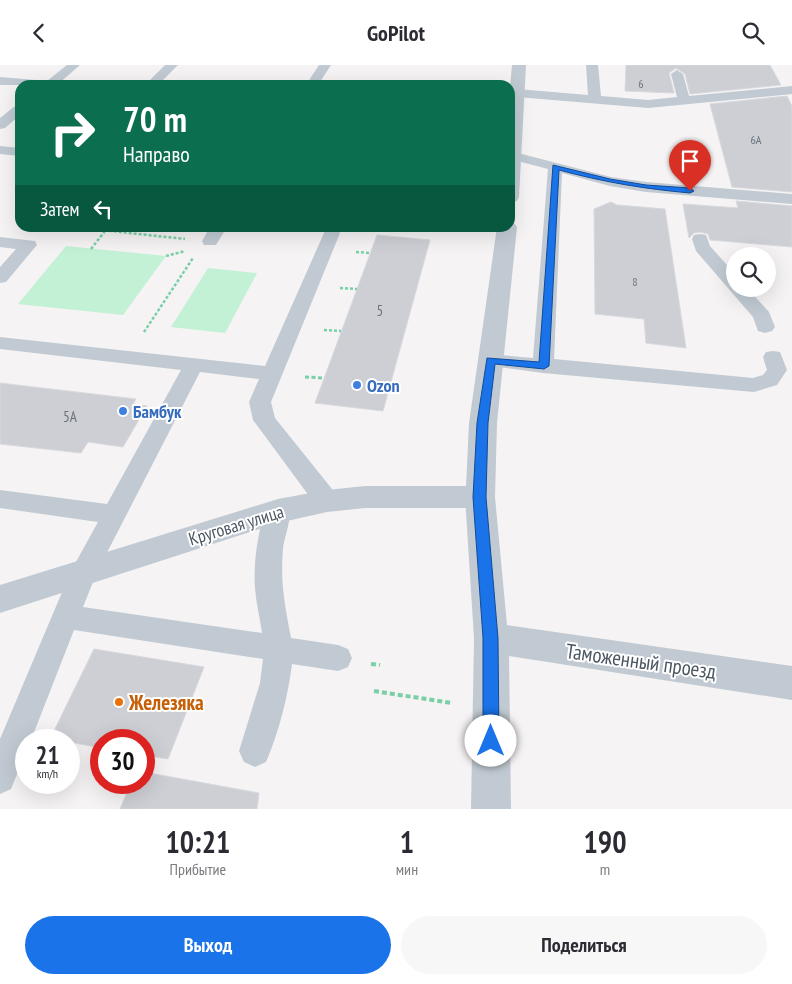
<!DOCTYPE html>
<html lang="ru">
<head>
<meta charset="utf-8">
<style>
  :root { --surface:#fff; --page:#f7f7f7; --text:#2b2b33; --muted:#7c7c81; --accent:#1a73e8 }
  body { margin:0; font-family:"PT Sans Narrow",sans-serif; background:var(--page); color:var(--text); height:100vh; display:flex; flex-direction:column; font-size:19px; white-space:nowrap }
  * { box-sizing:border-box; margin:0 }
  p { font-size:16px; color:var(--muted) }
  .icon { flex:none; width:28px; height:28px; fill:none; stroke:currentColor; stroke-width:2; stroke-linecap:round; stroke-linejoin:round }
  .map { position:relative; height:744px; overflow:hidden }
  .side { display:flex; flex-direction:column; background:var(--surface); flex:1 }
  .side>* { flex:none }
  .banner { position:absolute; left:15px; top:15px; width:500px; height:152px; border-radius:15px; box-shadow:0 5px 20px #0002; background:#0b6e4f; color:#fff; overflow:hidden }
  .controls { position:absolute; left:726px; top:182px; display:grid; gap:10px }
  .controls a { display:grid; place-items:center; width:50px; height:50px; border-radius:50%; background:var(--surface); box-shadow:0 5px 20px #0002; font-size:25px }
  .speed { position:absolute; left:15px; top:664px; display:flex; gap:10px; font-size:25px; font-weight:700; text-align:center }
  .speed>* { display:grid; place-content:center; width:65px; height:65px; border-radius:50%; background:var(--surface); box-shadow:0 5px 20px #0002; line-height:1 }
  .speed small { font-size:12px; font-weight:400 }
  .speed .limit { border:8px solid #d22; background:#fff; color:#111 }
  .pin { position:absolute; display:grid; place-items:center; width:42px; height:42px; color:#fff; margin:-51px -21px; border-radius:50% 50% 50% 0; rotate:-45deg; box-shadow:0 0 5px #0007 }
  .pin .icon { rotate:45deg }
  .me { position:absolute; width:55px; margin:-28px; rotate:0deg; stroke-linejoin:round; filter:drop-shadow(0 0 4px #0008) }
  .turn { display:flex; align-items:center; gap:18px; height:105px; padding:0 25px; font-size:22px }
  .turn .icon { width:65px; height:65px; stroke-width:2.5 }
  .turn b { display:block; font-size:35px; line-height:42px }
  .then { display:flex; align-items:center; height:48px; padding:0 25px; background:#0003; gap:10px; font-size:19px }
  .eta { display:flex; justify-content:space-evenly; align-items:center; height:85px; text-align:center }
  .eta b { font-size:30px; font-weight:700; line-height:35px }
  .button { display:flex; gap:10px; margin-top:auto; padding:10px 25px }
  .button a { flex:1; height:58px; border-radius:30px; background:var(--accent); color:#fff; font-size:20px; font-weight:700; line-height:58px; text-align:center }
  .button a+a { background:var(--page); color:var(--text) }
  header { display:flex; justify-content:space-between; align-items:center; height:65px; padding:0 25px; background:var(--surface); font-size:22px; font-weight:700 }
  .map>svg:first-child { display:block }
  .green { fill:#c3f1d5 }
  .building { fill:#cdcfd5; stroke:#d7d9de }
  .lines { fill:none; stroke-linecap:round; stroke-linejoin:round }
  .path-far2 { stroke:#7ad0a6; stroke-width:2.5; stroke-dasharray:3 2; stroke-linecap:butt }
  .path-far1 { stroke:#7ad0a6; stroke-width:3; stroke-dasharray:4 2.5; stroke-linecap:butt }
  .path { stroke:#7ad0a6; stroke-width:4; stroke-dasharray:5 3; stroke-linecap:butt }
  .service { fill:#c1cad2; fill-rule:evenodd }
  .minor { fill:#c1cad2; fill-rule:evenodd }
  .tertiary { fill:#c1cad2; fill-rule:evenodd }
  .route { fill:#1a73e8; stroke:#114b97 }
  .shop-dot { fill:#3f7fe0; stroke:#fff; stroke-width:2 }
  .food-dot { fill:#e8710a; stroke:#fff; stroke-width:2 }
  .labels { text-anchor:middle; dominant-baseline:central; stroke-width:4; stroke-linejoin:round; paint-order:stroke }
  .far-number-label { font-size:12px; fill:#6b747e }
  .number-label { font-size:15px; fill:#6b747e }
  .shop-label { font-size:18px; font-weight:bold; fill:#366cbe; stroke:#fff; text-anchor:start }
  .street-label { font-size:18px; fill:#4a5661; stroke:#fff }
  .near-street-label { font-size:21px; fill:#4a5661; stroke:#fff }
  .near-food-label { font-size:21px; font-weight:bold; fill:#c56008; stroke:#fff; text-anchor:start }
</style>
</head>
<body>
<header><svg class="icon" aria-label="back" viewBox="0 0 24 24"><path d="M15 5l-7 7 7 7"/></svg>GoPilot<svg class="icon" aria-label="search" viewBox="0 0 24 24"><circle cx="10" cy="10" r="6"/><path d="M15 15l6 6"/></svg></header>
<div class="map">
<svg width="792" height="744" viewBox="0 0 792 744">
  <rect width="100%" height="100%" fill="#f5f3f3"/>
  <!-- green -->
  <path class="green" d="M66,181L166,191L123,250L18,239Z
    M208,203L257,208L225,268L171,262Z"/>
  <!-- building -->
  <path class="building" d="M626,0H770L781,20L690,29L685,9L676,3L669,8L674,28L625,26Z
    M787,31L792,41V127L732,122L710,39Z
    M736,136L792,141V182L710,175L708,169L700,167L694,168L689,173L683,139L738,143Z
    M611,137L617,140L665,144L686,283L646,278L644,254L595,249L594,144Z
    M377,170L430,175L383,346L315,338Z
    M0,318L136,334L133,339L147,341L123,382L88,377L81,388L0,379Z
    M94,584L204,602L168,694L144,690V675H101V683L69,677V675L50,674Z
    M144,707L259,728L257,744H120L131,718H144Z"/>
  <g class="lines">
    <!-- path-far2 -->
    <path class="path-far2" d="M74,162L185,174
      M285,162L303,165
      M91,184L105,166
      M356,187L370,188
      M166,191L185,186
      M340,223L357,224
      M324,265L341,266
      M144,267L193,193"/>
    <!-- path-far1 -->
    <path class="path-far1" d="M305,312L324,313"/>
    <!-- path -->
    <path class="path" d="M371,599L380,600
      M374,626L452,638"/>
    <!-- service -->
    <path class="service" d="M67,0H80L57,20H0V12L47,16Z
      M165,0H178L158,20H145Z
      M319,0H331L318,20H306Z
      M586,0H598L601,31L648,35L677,32L671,9L677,5L683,9L689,31L792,21V29L648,43L517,32L511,28L517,24L588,30Z
      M20,40V50L5,63L0,64V53L15,41Z
      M0,81L20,83V91L0,89Z
      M514,87L611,112L646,117L792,129V139L646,127L610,121L562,108L554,294L753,313L763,310L767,305L763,292L766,287L773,286L780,287L787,305L777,320L754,327L543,308L483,300L480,295L483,290L490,289L533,293L548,104L510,94V88Z
      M210,162H227L216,180H204L202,176Z
      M332,163L338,164L340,168L271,337L275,353L336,429L339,436L336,443L327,445L318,443L253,355L249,337L259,314L200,307L97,507L83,542L262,568C260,553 256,538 255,523C253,499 258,460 269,439L278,436L287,439C294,453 284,470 283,484C280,518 285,540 291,573L338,580L348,584L352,593L348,602L338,606L292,599C288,631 279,667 266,697L255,702L244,697L239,686L260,618L263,594L74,565L31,675H26V687L11,724L0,729V674L71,506L98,457L0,443V425L107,439L181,305L0,284V272L265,301L324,168L326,164Z
      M700,169L706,170L710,181L735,209V224H748L769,247L775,262L772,266L765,268L758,266L753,252L696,186L692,174L694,170Z
      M0,172L35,176L37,180L6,217L0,218V202L16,184L0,182Z"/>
    <!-- minor -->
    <path class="minor" d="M480,421L490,424L495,432L507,560L792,601V635L509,591L511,744H471L474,573L465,432L470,424Z"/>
    <!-- tertiary -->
    <path class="tertiary" d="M512,0H526L519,132L517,136L510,138V22Z
      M510,157L514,158L517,162L497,358L495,432L490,440L480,443H365L327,447L278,458L0,548V520L278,434L327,425L365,421H466L469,358L497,162H510Z"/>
  </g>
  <!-- route -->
  <path class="route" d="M553,100L610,114L646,120L690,123L694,126L690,128C645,124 603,117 559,105L549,301L544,304L495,299L488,358L486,432L498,573L499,676L497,682L491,684L486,682L483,676V573L473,432L477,358L487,293L539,297Z"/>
  <!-- markers -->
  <g class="shop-dot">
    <circle cx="357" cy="320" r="5"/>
    <circle cx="123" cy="346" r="5"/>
  </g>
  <circle class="food-dot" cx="119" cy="637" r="5"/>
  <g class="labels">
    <!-- far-number labels -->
    <g class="far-number-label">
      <text x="641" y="18">6</text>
      <text x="756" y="74">6А</text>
      <text x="635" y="216">8</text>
    </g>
    <!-- number labels -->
    <g class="number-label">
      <text x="380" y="245">5</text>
      <text x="70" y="351">5А</text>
    </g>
    <!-- shop labels -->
    <g class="shop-label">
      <text x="367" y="320">Ozon</text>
      <text x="133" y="346">Бамбук</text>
    </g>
    <!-- street labels -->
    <g class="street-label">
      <text transform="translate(236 460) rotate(-17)">Круговая улица</text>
    </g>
    <!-- near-street labels -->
    <g class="near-street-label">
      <text transform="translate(641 596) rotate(8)">Таможенный проезд</text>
    </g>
    <!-- near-food labels -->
    <g class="near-food-label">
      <text x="129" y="637">Железяка</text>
    </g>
  </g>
</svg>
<div class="controls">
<a><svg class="icon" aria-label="search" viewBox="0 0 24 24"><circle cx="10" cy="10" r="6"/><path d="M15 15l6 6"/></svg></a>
</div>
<div class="speed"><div>21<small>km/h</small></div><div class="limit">30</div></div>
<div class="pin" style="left:690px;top:126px;background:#d93025"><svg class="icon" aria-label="arrive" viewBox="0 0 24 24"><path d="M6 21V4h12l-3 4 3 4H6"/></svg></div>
<svg class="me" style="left:491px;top:676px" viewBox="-20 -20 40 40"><circle r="19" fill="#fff"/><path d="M0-13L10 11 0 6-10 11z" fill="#1a73e8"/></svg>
<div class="banner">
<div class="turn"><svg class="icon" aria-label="right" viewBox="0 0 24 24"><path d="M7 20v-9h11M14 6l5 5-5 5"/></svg><div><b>70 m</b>Направо</div></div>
<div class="then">Затем<svg class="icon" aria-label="left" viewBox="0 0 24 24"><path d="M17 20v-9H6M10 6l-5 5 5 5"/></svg></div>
</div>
</div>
<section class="side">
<div class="eta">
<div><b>10:21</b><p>Прибытие</p></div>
<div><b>1</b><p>мин</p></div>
<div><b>190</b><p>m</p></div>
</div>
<div class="button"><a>Выход</a><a>Поделиться</a></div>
</section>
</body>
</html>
